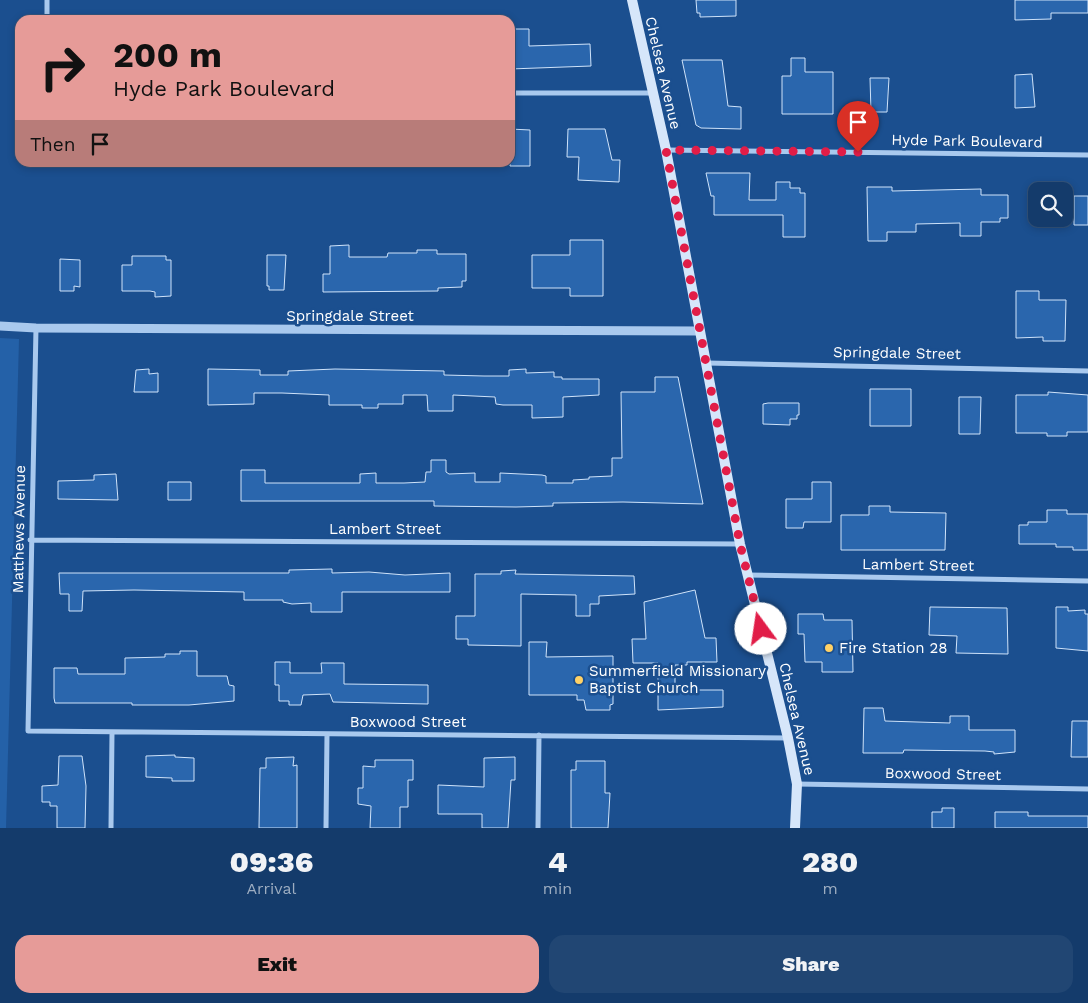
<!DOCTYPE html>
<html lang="en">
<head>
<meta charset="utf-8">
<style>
  :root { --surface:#143b6b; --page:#214673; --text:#f1f3f6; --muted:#9dadc1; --line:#33557e; --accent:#e69b98 }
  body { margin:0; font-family:"Work Sans",sans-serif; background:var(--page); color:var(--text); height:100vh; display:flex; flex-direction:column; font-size:19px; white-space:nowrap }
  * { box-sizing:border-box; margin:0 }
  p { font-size:16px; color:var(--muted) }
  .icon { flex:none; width:28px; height:28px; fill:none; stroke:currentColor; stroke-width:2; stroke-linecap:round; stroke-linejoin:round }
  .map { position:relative; height:828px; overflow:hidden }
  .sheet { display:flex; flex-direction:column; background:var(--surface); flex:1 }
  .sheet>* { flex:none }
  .hud { position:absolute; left:15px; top:15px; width:500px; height:152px; border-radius:15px; box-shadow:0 2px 8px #0003,0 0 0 1px var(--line); background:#e69b98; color:#111; overflow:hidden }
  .buttons { position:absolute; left:1028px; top:182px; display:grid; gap:10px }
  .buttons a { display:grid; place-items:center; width:45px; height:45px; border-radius:10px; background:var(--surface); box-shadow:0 2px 8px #0003,0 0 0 1px var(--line); font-size:25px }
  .pin { position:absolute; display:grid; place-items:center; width:42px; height:42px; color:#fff; margin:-51px -21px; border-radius:50% 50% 50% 0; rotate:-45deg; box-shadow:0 0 5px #0007 }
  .pin .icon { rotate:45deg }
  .me { position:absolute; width:55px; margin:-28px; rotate:346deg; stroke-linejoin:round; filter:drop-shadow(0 0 4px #0008) }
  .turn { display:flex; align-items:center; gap:18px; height:105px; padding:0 15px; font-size:22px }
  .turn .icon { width:65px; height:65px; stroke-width:2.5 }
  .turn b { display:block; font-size:35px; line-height:42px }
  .then { display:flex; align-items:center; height:48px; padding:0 15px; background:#0003; gap:10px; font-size:19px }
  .eta { display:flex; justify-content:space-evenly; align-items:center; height:85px; text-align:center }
  .eta b { font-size:30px; font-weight:800; line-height:35px }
  .button { display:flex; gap:10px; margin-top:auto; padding:10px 15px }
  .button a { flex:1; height:58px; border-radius:15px; background:var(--accent); color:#111; font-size:20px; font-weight:800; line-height:58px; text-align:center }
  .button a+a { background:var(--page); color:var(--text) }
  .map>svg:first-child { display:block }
  .green { fill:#2461a8 }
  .building { fill:#2a66ad; stroke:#cfe3fa }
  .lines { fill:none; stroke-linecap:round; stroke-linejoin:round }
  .minor { stroke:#a9c9ee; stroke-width:5 }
  .tertiary { stroke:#a9c9ee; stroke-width:9 }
  .secondary { stroke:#d6e6fa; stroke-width:10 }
  .route { stroke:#e11d48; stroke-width:9; stroke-dasharray:0 16.2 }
  .poi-dot { fill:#ffd166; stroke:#1b4f8f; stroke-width:2 }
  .labels { text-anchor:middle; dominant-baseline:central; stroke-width:5; stroke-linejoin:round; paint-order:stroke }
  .street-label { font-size:15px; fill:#fff; stroke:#1b4f8f }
  .poi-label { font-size:15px; fill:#fff; stroke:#1b4f8f; text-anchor:start }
</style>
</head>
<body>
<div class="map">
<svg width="1088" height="828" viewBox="0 0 1088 828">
  <rect width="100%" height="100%" fill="#1b4f8f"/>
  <!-- green -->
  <path class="green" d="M0,338L19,339L6,828H0Z"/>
  <!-- building -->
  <path class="building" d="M696,0H736V16L700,17V13H697Z
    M1015,0H1088V13H1051V19L1015,20Z
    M510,29H529V46L590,44L591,66L510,69Z
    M791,58H805V72H833V114H782V76H791Z
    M682,60H722L728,106L741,107V129L701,128L696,125Z
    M1032,74L1035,107L1015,108V75Z
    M870,78H889L887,112H871Z
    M510,129L530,130V166H510Z
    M568,129H605L612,160H620L619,182L578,180L579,157H567Z
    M706,173H750L749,200H776V182H790V188H800V193H805V237H783V215H714V196H711Z
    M867,187H892V191L981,189V195H1008V218H1000V222H981V236H960V223L916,224V232H887V241H868Z
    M1074,196H1088V225H1074Z
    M570,240H603V296H570V288H532V255H570Z
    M349,245V257H387L388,253H417V250H437V254H466V281H462V287L438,288V291L323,292V274H330V246Z
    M267,255H286L284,290H269V286H267Z
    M132,256H166V260H171V296L155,297V292L150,291H122V265H132Z
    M60,259L80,260V287L74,286V291H60Z
    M1016,291H1039V300H1066L1065,341H1043V337L1016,338Z
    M149,369V374L158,373V392H134L136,370Z
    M208,369L260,370V375H288V371L335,369L444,371V375L484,376H509V370L526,369V373L554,372V377H562V379H599V395L563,397V417L532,418V405H503L496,404L495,397L453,395V411H428L427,395H403V404H378V408H362V405H329V395L282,393H254V404L208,405Z
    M655,377H678L703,504L623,502L553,503V506L516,507L434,506V501H241V470H265V483H360V474L376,473V483H404L425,482L426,472H431V460H446V472L449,474L475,473V482H500V473L542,475L546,476V483H573V480L589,479V477L612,476V458H622L621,392H655Z
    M870,389H911V426H870Z
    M1048,392L1088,395V432H1067V436H1047V433H1016V395H1048Z
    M959,397H981L980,434H959Z
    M768,403H799V415H797V419H790V425L763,424V404Z
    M116,474L118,500L58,499V481L94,480V475Z
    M168,482H191V500H168Z
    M812,482H831V522H804L803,528H786V499H812Z
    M869,506H890V512L946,513L945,550H841V515H869Z
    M1047,510H1067V514H1088V550H1073V547H1056V544H1019V525H1028V522H1047Z
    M332,569V573L369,572L405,575L450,573V592H342V612H311V603L292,604L283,602V600H244V592L134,590L83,591L82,611H69V594H60L59,573H289V570Z
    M516,570L515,574L634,576L635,594L599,596V604H590V616H576V595L521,594V646L468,645V639H456V616H475V574H501V571Z
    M695,590L705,638H716L717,662H687V665H675V690H723V707L658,710V663H633L632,639H646L644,602Z
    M930,607L1007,608L1008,654L956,653L957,636L929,635Z
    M1056,607H1068V611L1085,610V614H1088V651L1056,648Z
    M798,614H823L824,620H852L853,672H822V662H805L804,634H798Z
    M529,642H547L546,657L613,656V704L610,705V710H586L584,700H577V695H529Z
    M180,651H197V676H227L229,685L234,686V701L189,705H132V703H55L54,698V668H77L78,674H125V658L165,657V654H180Z
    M275,662H290V673H322L321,663H344V684L428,685V704L333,702L330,694L303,695L301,705H289V701H279V685H275Z
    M864,708H883L885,721L950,723V716H969V730H1015V752L994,754V752L985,751L904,750L903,753H863Z
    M1072,721H1088V757H1071Z
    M175,755V757L194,758V781H172V778L146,777V756Z
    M59,756H82L86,786L85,828H57V806H50V802H42V786L58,785Z
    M294,757L293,766L297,765V828H259L260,768H266V758Z
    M515,757V780H511L508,828H482V814H438V785L484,787V758Z
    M375,760H413V780H408V807H400V828H370L371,806L358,804V788H363V766L375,767Z
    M576,761H605V793H610L608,828H571V770H576Z
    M942,808H954V828H932V812H942Z
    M995,812H1028V816H1088V828H995Z"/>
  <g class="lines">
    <!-- minor -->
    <path class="minor" d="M47,20V0
      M510,93H652
      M666,150L1088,155
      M36,328L28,731L788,738
      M707,363L1088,371
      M30,540L740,544
      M747,575L1088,581
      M797,784L1088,789
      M111,828L112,733
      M326,828L327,734
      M538,828L539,735"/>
    <!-- tertiary -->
    <path class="tertiary" d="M0,326L36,328L700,331"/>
    <!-- secondary -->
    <path class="secondary" d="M632,0L666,150L740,544L788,738L797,784L795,828"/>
  </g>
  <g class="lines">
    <!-- route -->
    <path class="route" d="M761,629L740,544L666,150L858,152"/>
  </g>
  <!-- markers -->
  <g class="poi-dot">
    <circle cx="829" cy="648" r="5"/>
    <circle cx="579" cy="680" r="5"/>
  </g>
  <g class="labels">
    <!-- street labels -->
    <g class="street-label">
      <text transform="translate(663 73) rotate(77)">Chelsea Avenue</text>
      <text transform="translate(967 141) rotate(1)">Hyde Park Boulevard</text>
      <text x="350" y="316">Springdale Street</text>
      <text transform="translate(897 353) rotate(1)">Springdale Street</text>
      <text transform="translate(19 529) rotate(-89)">Matthews Avenue</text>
      <text x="385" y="529">Lambert Street</text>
      <text transform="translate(918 565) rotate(1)">Lambert Street</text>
      <text transform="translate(797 719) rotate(77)">Chelsea Avenue</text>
      <text x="408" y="722">Boxwood Street</text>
      <text transform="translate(943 774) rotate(1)">Boxwood Street</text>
    </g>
    <!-- poi labels -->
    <g class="poi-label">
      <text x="839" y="648">Fire Station 28</text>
      <text x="589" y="671">Summerfield Missionary<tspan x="589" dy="17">Baptist Church</tspan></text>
    </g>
  </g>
</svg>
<div class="buttons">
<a><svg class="icon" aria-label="search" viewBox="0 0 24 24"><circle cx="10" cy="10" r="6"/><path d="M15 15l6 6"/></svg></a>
</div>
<div class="pin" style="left:858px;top:152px;background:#d93025"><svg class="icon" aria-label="arrive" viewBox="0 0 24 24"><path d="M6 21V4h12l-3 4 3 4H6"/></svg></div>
<svg class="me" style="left:761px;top:629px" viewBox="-20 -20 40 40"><circle r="19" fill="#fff"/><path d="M0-13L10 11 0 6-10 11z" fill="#e11d48"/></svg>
<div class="hud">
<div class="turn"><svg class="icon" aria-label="right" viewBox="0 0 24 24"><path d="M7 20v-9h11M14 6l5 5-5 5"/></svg><div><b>200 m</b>Hyde Park Boulevard</div></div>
<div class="then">Then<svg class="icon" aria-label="arrive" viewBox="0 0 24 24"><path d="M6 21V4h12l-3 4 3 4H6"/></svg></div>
</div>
</div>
<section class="sheet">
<div class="eta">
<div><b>09:36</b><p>Arrival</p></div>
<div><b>4</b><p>min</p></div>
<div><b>280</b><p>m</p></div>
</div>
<div class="button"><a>Exit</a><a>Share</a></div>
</section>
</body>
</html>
